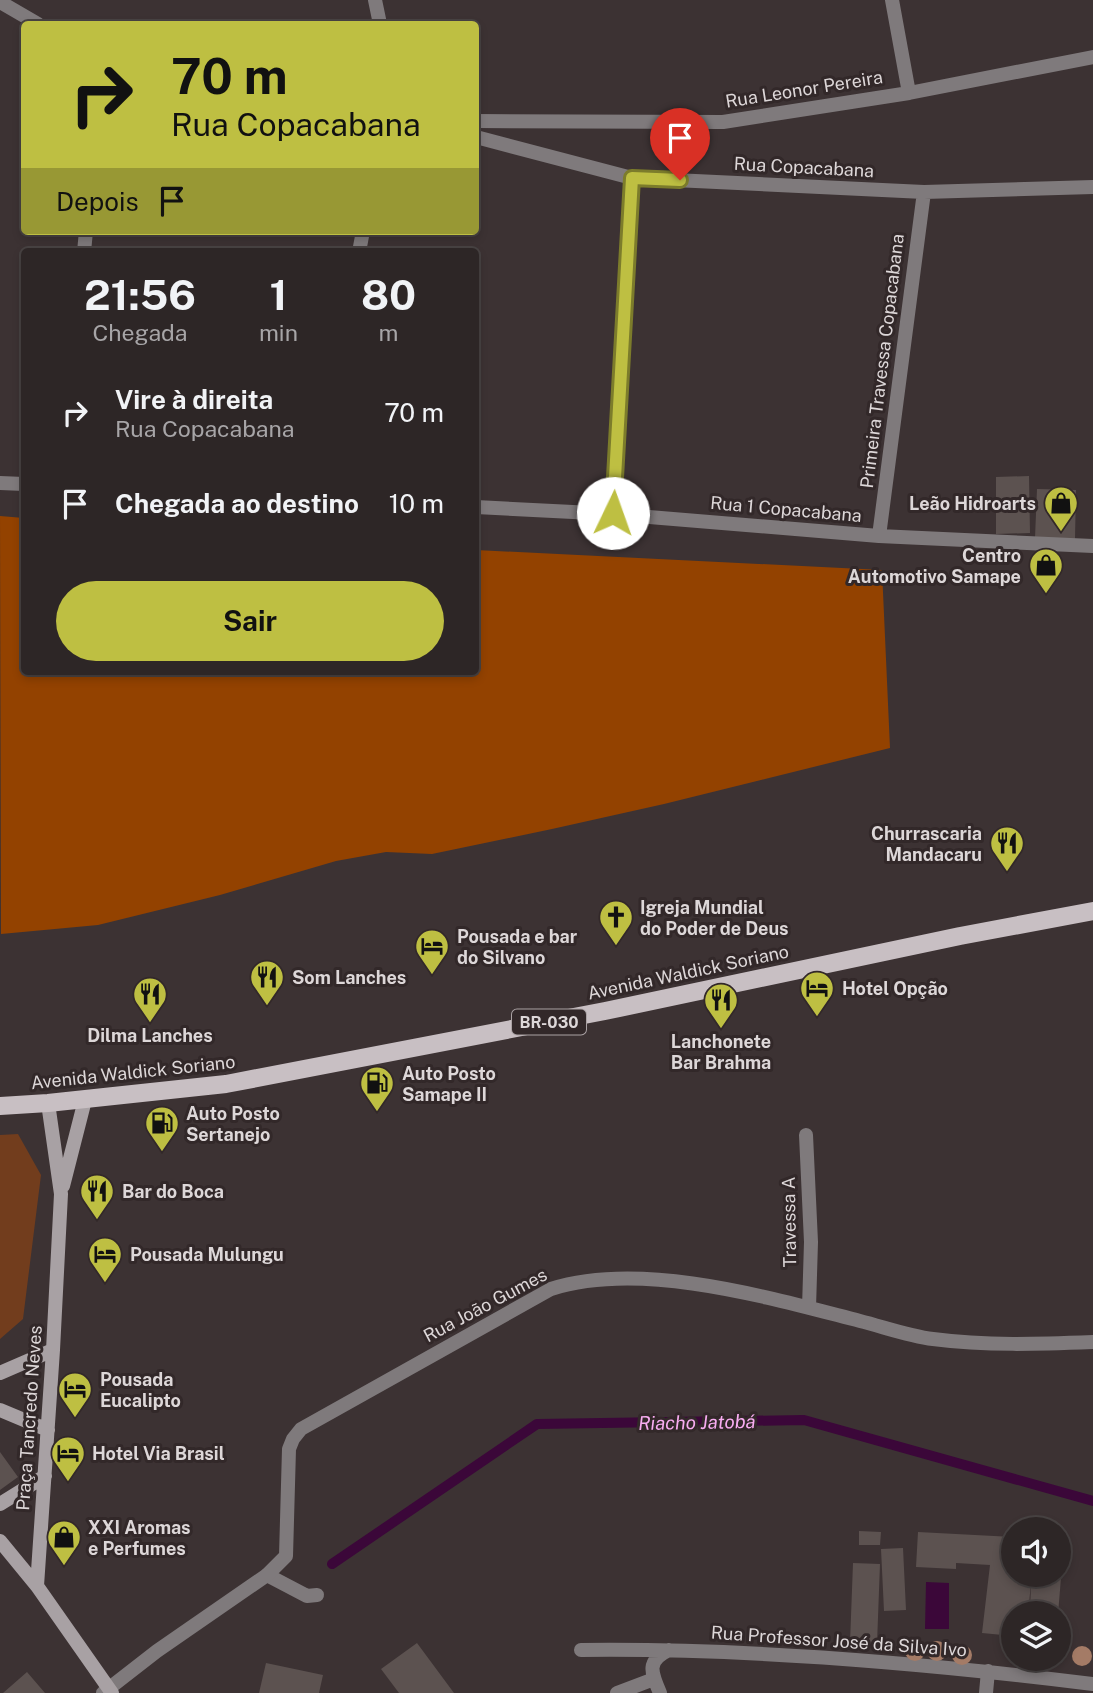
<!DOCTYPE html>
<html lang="pt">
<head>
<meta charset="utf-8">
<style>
  :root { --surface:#2d2626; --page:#393232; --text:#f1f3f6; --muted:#a7a5a7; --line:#484343; --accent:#bebf42 }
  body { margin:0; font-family:"Public Sans",sans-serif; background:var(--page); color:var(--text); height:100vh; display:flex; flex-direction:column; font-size:26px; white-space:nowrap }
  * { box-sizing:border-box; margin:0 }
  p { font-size:23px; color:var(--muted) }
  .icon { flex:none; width:38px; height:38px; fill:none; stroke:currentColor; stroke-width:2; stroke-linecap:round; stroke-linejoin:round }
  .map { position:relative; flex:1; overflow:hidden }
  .side { position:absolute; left:21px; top:248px; width:458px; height:427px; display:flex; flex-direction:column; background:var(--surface); border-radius:7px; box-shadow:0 4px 10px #0003,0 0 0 2px var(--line) }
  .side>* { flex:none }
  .guide { position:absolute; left:21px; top:21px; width:458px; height:214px; border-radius:7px; box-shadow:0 4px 10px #0003,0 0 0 2px var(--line); background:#bebf42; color:#111; overflow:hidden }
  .controls { position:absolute; left:1001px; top:1517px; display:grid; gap:14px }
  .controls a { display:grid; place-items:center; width:70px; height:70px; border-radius:50%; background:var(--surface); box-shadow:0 4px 10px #0003,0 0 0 2px var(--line); font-size:35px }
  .pin { position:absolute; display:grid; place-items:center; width:60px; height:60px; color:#fff; margin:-72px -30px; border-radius:50% 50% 50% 0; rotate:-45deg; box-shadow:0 0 7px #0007 }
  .pin .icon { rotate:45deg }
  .me { position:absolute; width:77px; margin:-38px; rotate:3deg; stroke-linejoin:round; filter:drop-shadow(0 0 5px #0008) }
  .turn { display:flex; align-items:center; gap:24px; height:147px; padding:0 35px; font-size:32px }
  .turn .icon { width:91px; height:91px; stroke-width:2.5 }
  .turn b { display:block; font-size:49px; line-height:60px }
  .then { display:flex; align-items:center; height:66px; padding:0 35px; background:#0003; gap:14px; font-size:26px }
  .eta { display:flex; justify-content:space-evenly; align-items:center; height:119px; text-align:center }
  .eta b { font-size:42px; font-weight:700; line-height:49px }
  .action { display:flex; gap:14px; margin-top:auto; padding:14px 35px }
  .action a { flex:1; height:80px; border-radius:42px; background:var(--accent); color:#111; font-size:28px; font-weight:700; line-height:80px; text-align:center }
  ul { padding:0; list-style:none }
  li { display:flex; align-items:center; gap:21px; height:91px; padding:0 35px }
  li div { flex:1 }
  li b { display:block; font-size:26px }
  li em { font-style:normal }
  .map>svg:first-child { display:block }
  .green { fill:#723d1d }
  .forest { fill:#934200 }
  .water { fill:#3b0739 }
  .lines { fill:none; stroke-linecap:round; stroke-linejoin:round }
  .stream { stroke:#3b0739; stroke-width:10 }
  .building { fill:#5c5250 }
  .service { stroke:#7f7a7c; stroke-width:14 }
  .minor { stroke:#7f7a7c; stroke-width:14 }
  .secondary { stroke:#a8a1a4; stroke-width:14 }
  .primary { stroke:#c8bfc3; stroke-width:18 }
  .tree { fill:#a47b66 }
  .route-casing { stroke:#7c7c2b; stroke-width:18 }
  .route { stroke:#bebf42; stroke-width:12 }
  .labels { text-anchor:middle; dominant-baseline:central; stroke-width:6; stroke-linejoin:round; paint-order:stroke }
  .shield { fill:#322829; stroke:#aaa2a4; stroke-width:2 }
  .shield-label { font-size:16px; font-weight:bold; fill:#ddd7d8 }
  .street-label { font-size:18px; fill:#ddd7d8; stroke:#322829 }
  .poi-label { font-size:18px; font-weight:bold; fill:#ddd7d8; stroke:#322829; text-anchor:start }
  .water-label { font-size:19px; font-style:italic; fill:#f8acf1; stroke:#322829 }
</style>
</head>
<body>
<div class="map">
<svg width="1093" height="1693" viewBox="0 0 1093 1693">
  <rect width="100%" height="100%" fill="#3c3233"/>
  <!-- green -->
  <path class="green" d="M18,1134L41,1175L23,1319L0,1339V1135Z"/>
  <!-- forest -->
  <path class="forest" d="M0,516L24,518V672H476V550L882,570L890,748L664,804L552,829L432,854L386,852L336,861L220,895L98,925L1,934Z"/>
  <!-- water -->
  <path class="water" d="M926,1582L949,1583V1629H925Z"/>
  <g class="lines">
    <!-- stream -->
    <path class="stream" d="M332,1564L537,1424L804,1420L1093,1501"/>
  </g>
  <!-- building -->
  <path class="building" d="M1029,476L1030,533L996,534V477Z
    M1037,489L1076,490L1075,539L1035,538Z
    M0,1452L18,1477L0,1490Z
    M859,1531L881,1532L880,1545H859Z
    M918,1532L1013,1537V1575H1059V1541L1064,1542L1058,1614H1030L1031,1583L1028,1614H1013V1636L982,1633L990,1565L956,1563V1569L916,1567Z
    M903,1548L906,1610L884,1611L881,1549Z
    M853,1563L880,1564L877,1644L850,1643Z
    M417,1643L454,1693H399L381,1669Z
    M266,1663L323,1675L319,1693H259Z
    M27,1672L45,1693H3Z"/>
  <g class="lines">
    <!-- service -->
    <path class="service" d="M267,1575L307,1596L317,1595"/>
    <!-- minor -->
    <path class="minor" d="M375,0L380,24
      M892,0L909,93
      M0,2L38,24
      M476,121L723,122L909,93L1093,57
      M476,137L632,178L924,192L1093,187
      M84,252L86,231
      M359,252L363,231
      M0,483L24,484
      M476,507L613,514L879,536L1093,546
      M613,514L632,178
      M879,536L924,192
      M806,1135L811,1242L809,1308
      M581,1650C752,1648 924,1663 1093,1684
      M103,1693L157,1651L267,1575L286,1556L289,1449L293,1439L301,1429L551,1289C642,1260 770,1298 860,1321C884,1327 909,1336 933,1339C986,1346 1040,1344 1093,1342
      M617,1693L654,1679
      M660,1693C651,1672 646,1661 669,1650
      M986,1693L988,1671"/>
    <!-- secondary -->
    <path class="secondary" d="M63,1186L85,1100
      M0,1373L53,1350
      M0,1410L48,1430
      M0,1504L45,1476
      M0,1541L37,1586L112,1693
      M37,1586L53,1350L61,1194L48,1103"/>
    <!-- primary -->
    <path class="primary" d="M0,1106L48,1103L226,1084L605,1011L960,936L1093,911"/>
  </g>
  <!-- trees -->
  <g class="tree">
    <circle cx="915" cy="1651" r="10"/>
    <circle cx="937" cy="1651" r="10"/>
    <circle cx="962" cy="1655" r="10"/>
    <circle cx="1082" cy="1656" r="10"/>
  </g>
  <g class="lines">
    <!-- route casing -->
    <g class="route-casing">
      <path id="route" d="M613,513L632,178L680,180"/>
    </g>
    <!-- route -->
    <use href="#route" class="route"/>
  </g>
  <!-- icons -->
  <defs>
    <g id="shop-pin" transform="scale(1.75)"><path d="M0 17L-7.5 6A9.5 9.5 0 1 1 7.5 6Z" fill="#bebf42" stroke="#322829"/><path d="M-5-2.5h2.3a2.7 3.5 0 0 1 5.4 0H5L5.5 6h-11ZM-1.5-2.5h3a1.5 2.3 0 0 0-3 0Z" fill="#111"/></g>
    <g id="restaurant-pin" transform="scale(1.75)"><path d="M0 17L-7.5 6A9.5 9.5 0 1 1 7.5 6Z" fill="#bebf42" stroke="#322829"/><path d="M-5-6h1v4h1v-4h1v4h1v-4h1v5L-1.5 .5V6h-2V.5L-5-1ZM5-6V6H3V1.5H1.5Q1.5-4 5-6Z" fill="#111"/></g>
    <g id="church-pin" transform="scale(1.75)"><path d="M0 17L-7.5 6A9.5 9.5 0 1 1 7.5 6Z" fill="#bebf42" stroke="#322829"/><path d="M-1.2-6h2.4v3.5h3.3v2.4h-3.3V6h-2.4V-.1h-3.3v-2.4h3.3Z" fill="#111"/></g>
    <g id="hotel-pin" transform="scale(1.75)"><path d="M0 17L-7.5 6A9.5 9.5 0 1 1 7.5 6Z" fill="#bebf42" stroke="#322829"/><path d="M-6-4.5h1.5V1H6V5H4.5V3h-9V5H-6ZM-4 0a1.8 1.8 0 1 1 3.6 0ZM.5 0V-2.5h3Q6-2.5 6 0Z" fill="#111"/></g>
    <g id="fuel-pin" transform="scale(1.75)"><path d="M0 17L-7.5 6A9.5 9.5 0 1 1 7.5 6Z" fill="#bebf42" stroke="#322829"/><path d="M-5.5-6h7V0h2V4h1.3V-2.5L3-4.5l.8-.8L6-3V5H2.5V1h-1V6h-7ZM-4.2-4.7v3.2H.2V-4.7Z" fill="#111"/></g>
  </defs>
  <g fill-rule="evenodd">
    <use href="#shop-pin" x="1061" y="503"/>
    <use href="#shop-pin" x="1046" y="565"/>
    <use href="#restaurant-pin" x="1007" y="843"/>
    <use href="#church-pin" x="616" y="917"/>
    <use href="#hotel-pin" x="432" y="946"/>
    <use href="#restaurant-pin" x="267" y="977"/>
    <use href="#hotel-pin" x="817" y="988"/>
    <use href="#restaurant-pin" x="150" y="994"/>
    <use href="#restaurant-pin" x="721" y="1000"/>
    <use href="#fuel-pin" x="377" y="1083"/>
    <use href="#fuel-pin" x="162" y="1123"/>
    <use href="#restaurant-pin" x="97" y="1191"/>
    <use href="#hotel-pin" x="105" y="1254"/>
    <use href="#hotel-pin" x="75" y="1389"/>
    <use href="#hotel-pin" x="68" y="1453"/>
    <use href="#shop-pin" x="64" y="1537"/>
  </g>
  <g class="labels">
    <!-- shield labels -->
    <rect class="shield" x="512" y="1009.5" width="74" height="25" rx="5"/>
    <g class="shield-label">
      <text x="549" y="1022">BR-030</text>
    </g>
    <!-- street labels -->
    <g class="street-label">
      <text transform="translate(804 89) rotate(-9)">Rua Leonor Pereira</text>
      <text transform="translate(804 167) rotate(3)">Rua Copacabana</text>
      <text transform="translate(882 361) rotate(-83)">Primeira Travessa Copacabana</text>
      <text transform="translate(786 509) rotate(5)">Rua 1 Copacabana</text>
      <text transform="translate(688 972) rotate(-12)">Avenida Waldick Soriano</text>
      <text transform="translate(133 1072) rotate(-6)">Avenida Waldick Soriano</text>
      <text transform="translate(789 1222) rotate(-91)">Travessa A</text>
      <text transform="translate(485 1305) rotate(-28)">Rua João Gumes</text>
      <text transform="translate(29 1418) rotate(-86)">Praça Tancredo Neves</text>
      <text transform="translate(839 1641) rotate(4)">Rua Professor José da Silva Ivo</text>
    </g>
    <!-- poi labels -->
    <g class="poi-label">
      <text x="1036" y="503" text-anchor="end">Leão Hidroarts</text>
      <text x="1021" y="555" text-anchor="end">Centro<tspan x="1021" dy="21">Automotivo Samape</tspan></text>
      <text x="982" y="833" text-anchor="end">Churrascaria<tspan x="982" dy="21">Mandacaru</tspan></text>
      <text x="640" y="907">Igreja Mundial<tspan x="640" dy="21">do Poder de Deus</tspan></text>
      <text x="457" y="936">Pousada e bar<tspan x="457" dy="21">do Silvano</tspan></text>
      <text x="292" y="977">Som Lanches</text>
      <text x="842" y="988">Hotel Opção</text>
      <text x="150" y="1035" text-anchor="middle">Dilma Lanches</text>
      <text x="721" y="1041" text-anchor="middle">Lanchonete<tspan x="721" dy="21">Bar Brahma</tspan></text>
      <text x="402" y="1073">Auto Posto<tspan x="402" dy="21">Samape II</tspan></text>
      <text x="186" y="1113">Auto Posto<tspan x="186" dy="21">Sertanejo</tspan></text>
      <text x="122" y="1191">Bar do Boca</text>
      <text x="130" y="1254">Pousada Mulungu</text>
      <text x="100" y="1379">Pousada<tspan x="100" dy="21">Eucalipto</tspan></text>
      <text x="92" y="1453">Hotel Via Brasil</text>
      <text x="88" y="1527">XXI Aromas<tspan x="88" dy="21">e Perfumes</tspan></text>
    </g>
    <!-- water labels -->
    <g class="water-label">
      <text transform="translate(697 1422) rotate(-1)">Riacho Jatobá</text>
    </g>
  </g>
</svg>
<div class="controls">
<a><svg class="icon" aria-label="sound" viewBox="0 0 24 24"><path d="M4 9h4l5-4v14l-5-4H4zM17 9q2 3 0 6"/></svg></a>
<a><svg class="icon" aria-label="layers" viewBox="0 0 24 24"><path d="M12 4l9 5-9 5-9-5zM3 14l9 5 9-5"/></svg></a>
</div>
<div class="pin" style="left:680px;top:180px;background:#d93025"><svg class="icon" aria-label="arrive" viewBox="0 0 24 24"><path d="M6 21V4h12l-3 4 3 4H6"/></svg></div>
<svg class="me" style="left:613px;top:513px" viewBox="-20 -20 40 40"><circle r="19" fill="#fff"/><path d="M0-13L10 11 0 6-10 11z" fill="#bebf42"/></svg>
<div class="guide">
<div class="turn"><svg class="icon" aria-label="right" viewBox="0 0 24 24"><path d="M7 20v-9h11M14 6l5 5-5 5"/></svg><div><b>70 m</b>Rua Copacabana</div></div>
<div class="then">Depois<svg class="icon" aria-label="arrive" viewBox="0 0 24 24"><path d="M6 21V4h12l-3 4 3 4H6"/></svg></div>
</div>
<section class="side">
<div class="eta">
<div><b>21:56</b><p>Chegada</p></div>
<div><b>1</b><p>min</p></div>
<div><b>80</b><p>m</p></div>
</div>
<ul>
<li><svg class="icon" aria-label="right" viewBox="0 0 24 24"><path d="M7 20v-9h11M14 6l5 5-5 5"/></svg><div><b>Vire à direita</b><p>Rua Copacabana</p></div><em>70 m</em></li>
<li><svg class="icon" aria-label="arrive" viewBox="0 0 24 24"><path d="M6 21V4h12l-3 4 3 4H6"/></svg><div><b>Chegada ao destino</b></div><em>10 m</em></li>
</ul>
<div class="action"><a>Sair</a></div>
</section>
</div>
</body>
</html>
